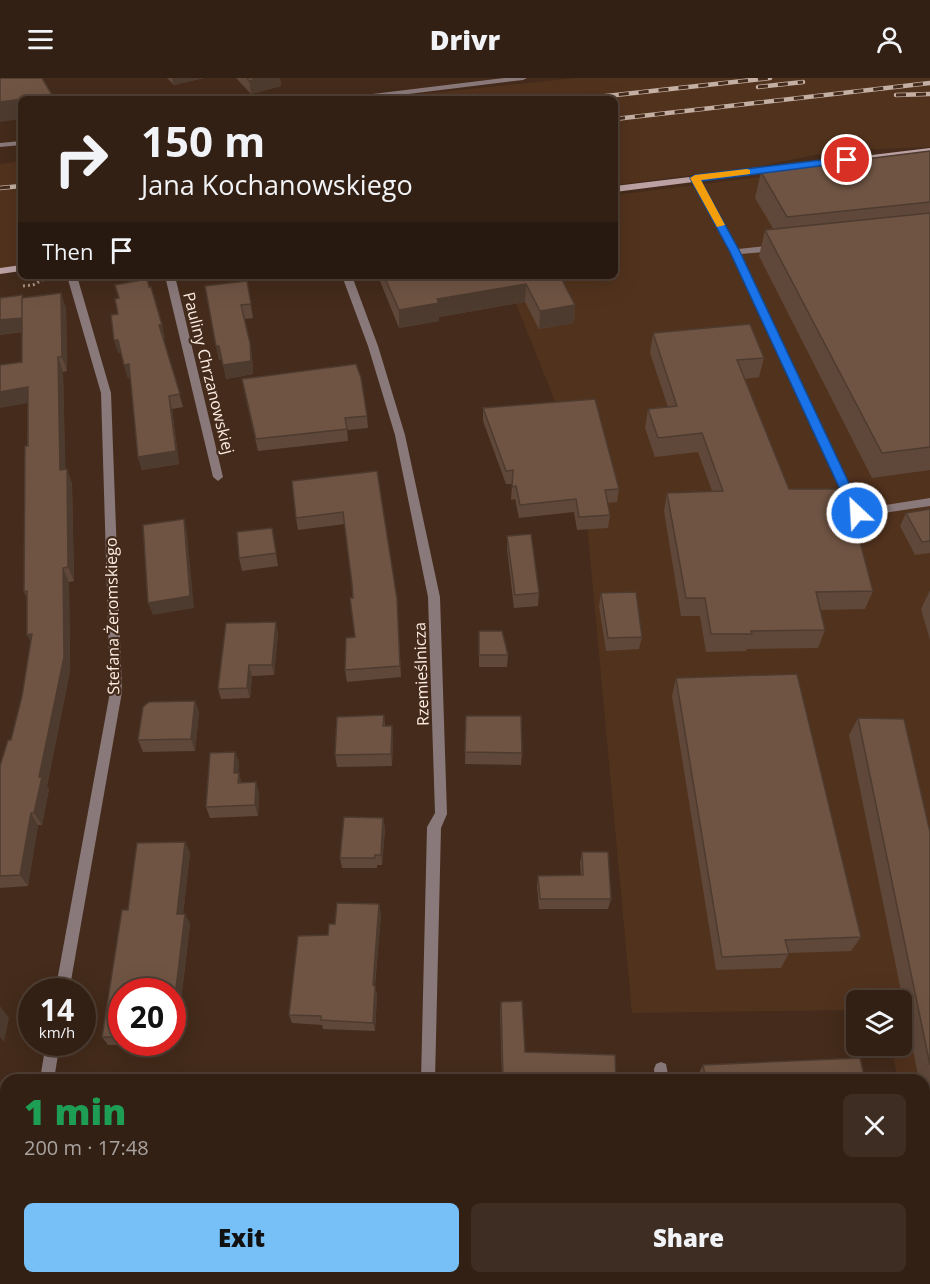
<!DOCTYPE html>
<html lang="en">
<head>
<meta charset="utf-8">
<style>
  :root { --surface:#332014; --page:#3e2d22; --text:#f1f3f6; --muted:#a9a3a0; --line:#4e3e34; --accent:#76c0f7 }
  body { margin:0; font-family:"Open Sans",sans-serif; background:var(--page); color:var(--text); height:100vh; display:flex; flex-direction:column; font-size:22px; white-space:nowrap }
  * { box-sizing:border-box; margin:0 }
  p { font-size:20px; color:var(--muted) }
  .icon { flex:none; width:33px; height:33px; fill:none; stroke:currentColor; stroke-width:2; stroke-linecap:round; stroke-linejoin:round }
  .map { position:relative; flex:1; overflow:hidden }
  .panel { position:absolute; left:0px; top:996px; width:930px; height:210px; display:flex; flex-direction:column; background:var(--surface); border-radius:18px 18px 0 0; box-shadow:0 6px 24px #0002,0 0 0 2px var(--line) }
  .panel>* { flex:none }
  .top-card { position:absolute; left:18px; top:18px; width:600px; height:183px; border-radius:9px; box-shadow:0 6px 24px #0002,0 0 0 2px var(--line); background:#332014; color:var(--text); overflow:hidden }
  .tools { position:absolute; left:846px; top:912px; display:grid; gap:12px }
  .tools a { display:grid; place-items:center; width:66px; height:66px; border-radius:9px; background:var(--surface); box-shadow:0 6px 24px #0002,0 0 0 2px var(--line); font-size:30px }
  .speed { position:absolute; left:18px; top:900px; display:flex; gap:12px; font-size:30px; font-weight:700; text-align:center }
  .speed>* { display:grid; place-content:center; width:78px; height:78px; border-radius:50%; background:var(--surface); box-shadow:0 6px 24px #0002,0 0 0 2px var(--line); line-height:1 }
  .speed small { font-size:15px; font-weight:400 }
  .speed .limit { border:9px solid #d22; background:#fff; color:#111 }
  .pin { position:absolute; display:grid; place-items:center; width:51px; height:51px; color:#fff; margin:-26px; border:3px solid #fff; border-radius:50%; box-shadow:0 2px 6px #0007 }
  .me { position:absolute; width:66px; margin:-33px; rotate:335deg; stroke-linejoin:round; filter:drop-shadow(0 0 4px #0008) }
  .turn { display:flex; align-items:center; gap:21px; height:126px; padding:0 24px; font-size:27px }
  .turn .icon { width:78px; height:78px; stroke-width:2.5 }
  .turn b { display:block; font-size:42px; line-height:51px }
  .then { display:flex; align-items:center; height:57px; padding:0 24px; background:#0003; gap:12px; font-size:22px }
  .round { display:grid; place-items:center; flex:none; width:63px; height:63px; border-radius:9px; background:var(--page) }
  .overview { display:flex; align-items:center; justify-content:space-between; height:102px; padding:0 24px }
  h1 { font-size:36px; font-weight:800; line-height:45px; color:#1e9e55 }
  .primary-button { display:flex; gap:12px; margin-top:auto; padding:12px 24px }
  .primary-button a { flex:1; height:69px; border-radius:9px; background:var(--accent); color:#111; font-size:24px; font-weight:800; line-height:69px; text-align:center }
  .primary-button a+a { background:var(--page); color:var(--text) }
  header { display:flex; justify-content:space-between; align-items:center; height:78px; padding:0 24px; background:var(--surface); font-size:27px; font-weight:800 }
  .map>svg:first-child { display:block }
  .built { fill:#51321d }
  .lines { fill:none; stroke-linecap:round; stroke-linejoin:round }
  .path { stroke:#a79285; stroke-width:3; stroke-dasharray:2 3; stroke-linecap:butt }
  .lane { fill:#8a797a; fill-rule:evenodd }
  .street { fill:#8a797a; fill-rule:evenodd }
  .secondary { fill:#bba1a3; fill-rule:evenodd }
  .rail-casing { stroke:#c3afa3; stroke-width:4.5 }
  .rail { stroke:#442b1b; stroke-width:3; stroke-dasharray:10; stroke-linecap:butt }
  .wall { fill:#5f483a; fill-rule:evenodd }
  .shaded-wall { fill:#4e3b2f }
  .building { fill:#6f5443; stroke:#4e3b2f; stroke-width:1.5 }
  .route { fill:#1a73e8; stroke:#114b97; stroke-width:1.5 }
  .slow { fill:#f59e0b }
  .labels { text-anchor:middle; dominant-baseline:central; stroke-width:4.5; stroke-linejoin:round; paint-order:stroke }
  .street-label { font-size:16px; fill:#feede3; stroke:#442b1b }
</style>
</head>
<body>
<header><svg class="icon" aria-label="menu" viewBox="0 0 24 24"><path d="M4 6h16M4 12h16M4 18h16"/></svg>Drivr<svg class="icon" aria-label="person" viewBox="0 0 24 24"><circle cx="12" cy="8" r="4"/><path d="M4 21q1-7 8-7t8 7"/></svg></header>
<div class="map">
<svg width="930" height="1206" viewBox="0 0 930 1206">
  <rect width="100%" height="100%" fill="#442b1b"/>
  <!-- built -->
  <path class="built" d="M576,0H930V69L834,73L756,89L615,107V21H372Z
    M930,78V1065L924,1064V1002H898L891,968H902V922H856V932L632,935L582,391L505,198H615V117Z
    M21,83V187L0,190V86Z"/>
  <g class="lines">
    <!-- path -->
    <path class="path" d="M23,208L33,207L50,198"/>
    <!-- lane -->
    <path class="lane" d="M504,0H527L523,2L368,21H344L348,19Z
      M21,63V67L0,69V65Z
      M692,98L699,100L738,171L777,167L781,170L777,173L741,176L860,431L930,420V428L857,439L853,438L731,174L691,100Z
      M924,1070H930V1086H924Z"/>
    <!-- street -->
    <path class="street" d="M67,198H77L111,315L122,614L69,914H55L110,614L101,315Z
      M165,198H175L223,399L218,403L213,399Z
      M342,198H352L378,268L405,357L440,519L447,736L441,750L435,1002H421L427,749L435,735L428,519L395,357L368,268Z
      M46,964H60L54,1002H40Z
      M661,984L666,986L669,1002H655L654,991L656,986Z
      M6,1194V1200H19L18,1206H2Z
      M145,1200H170L167,1206H142Z
      M401,1200H420L422,1206H403Z
      M719,1200H737L739,1206H721Z"/>
    <!-- secondary -->
    <path class="secondary" d="M930,70V74L615,114V108Z
      M21,187V193L0,196V190Z"/>
    <!-- rail casing -->
    <g class="rail-casing">
      <path id="rail" d="M758,9L803,4
        M896,17L930,16
        M579,21L770,0
        M615,41L930,5
        M0,110L21,108"/>
    </g>
    <!-- rail -->
    <use href="#rail" class="rail"/>
  </g>
  <!-- wall -->
  <path class="wall" d="M167,0H204L174,7Z
    M236,0H280L281,8L251,16Z
    M930,73V392L872,400L759,178L765,152H774L755,120L761,94Z
    M378,198H560L575,227L574,245L539,251L525,224L439,239V243L399,250Z
    M247,203L253,240L244,241L252,278L253,296L226,301L222,281L219,282L216,268Z
    M22,217L23,220L66,230L67,293L63,294L65,391L72,405L74,503L69,504L70,593L47,708L49,711L42,747H38L28,808L0,810V688L11,662L22,618L31,564L27,557V520L24,514L28,325L22,284V254L0,257V220Z
    M119,220L165,260L163,261L183,329L172,331L179,386L142,392L138,379L131,299L128,300L121,275H118Z
    M653,255L764,280L759,299L745,301L789,411L873,513L865,531L820,532L825,552L818,570L747,571L746,573L706,574L700,538H681L664,433L667,415L712,413L698,374L655,379L645,350L648,331L668,329L650,275Z
    M244,313L367,338L368,350L347,352L348,363L258,373Z
    M483,330L619,411L617,424L607,425L610,437L608,450L577,452L574,434L519,440L515,421L511,422L512,406H506L483,343Z
    M377,393L397,521L401,599L347,604L345,592L355,559L353,507L345,446L298,452L296,440Z
    M930,431V475L915,477L900,448L906,435Z
    M272,450L278,488L242,493L239,480Z
    M507,458L539,515L538,528L514,530L507,471Z
    M930,512V562L921,531Z
    M601,515L642,559L639,571L606,573L599,528Z
    M479,553L508,577L507,589H479Z
    M278,555L274,597L252,598L250,620L221,621L218,611Z
    M676,600L861,859L851,873L789,875L781,890L716,892L672,618Z
    M195,623L199,635L195,673L143,674L138,662Z
    M384,637L385,648L393,659L392,688L337,689L335,677Z
    M466,638L522,675L521,687L465,686Z
    M858,640L930,754V1050L928,1048L924,1028V1002H919L849,657Z
    M235,674L239,685L238,695L242,705L259,715L258,738L210,740L206,729Z
    M383,740L385,751L382,787H377V790H342L340,780Z
    M185,764L190,775L183,836H185L190,846L176,966L108,967L102,959L128,832ZM122,914H172V964H122Z
    M582,774L611,821L608,831H539L537,808L538,798L581,797L580,784Z
    M381,836L375,908L377,917L375,953L323,951L322,947L292,945L289,937L328,857L335,846Z
    M501,924L525,974L616,1002H502L500,933Z
    M703,987L865,1002H700L699,995Z
    M782,1200H924L930,1206H783Z"/>
  <!-- shaded-wall -->
  <path class="shaded-wall" d="M172,0H204L174,7Z
    M259,0H280L281,8L251,16L249,3Z
    M52,17L53,21H25Z
    M21,21V41L0,44V24Z
    M526,206L525,224L439,239V243L399,250V232L437,221Z
    M61,215L66,230L67,293L62,279Z
    M22,217L27,231V253L0,257V242Z
    M575,227L574,245L539,251L540,233Z
    M159,247H162L165,260L162,261Z
    M114,262H118L121,275H118Z
    M250,265L252,278L253,296L226,301L223,287Z
    M216,268H219L222,281L219,282Z
    M58,279L63,294L66,406L60,392Z
    M129,286L133,299L128,300L124,287Z
    M28,309L34,324L0,330V314Z
    M169,318L172,331L179,386L142,392L138,379Z
    M67,391L72,405L74,503L68,489Z
    M184,441L187,455L194,530L153,537L148,525Z
    M63,490L69,504L70,593L47,708L49,711L42,747L34,735L39,699Z
    M276,544L278,555L274,597L272,587Z
    M32,556L34,570L27,557Z
    M249,587L252,598L250,620L247,610Z
    M195,623L199,635L195,673L191,661Z
    M392,648L393,659L392,688L391,676Z
    M235,674L239,685L238,706L234,695Z
    M239,695L242,706L238,705Z
    M256,704L259,715L258,738L255,727Z
    M31,735L38,747L28,808L20,797Z
    M383,740L385,751L382,787L381,777Z
    M185,764L190,775L182,846L177,836Z
    M379,826L381,836L374,916L373,907Z
    M185,836L190,846L176,966L172,961V944Z
    M375,908L377,917L375,953L373,945Z
    M0,928L9,940L4,964L0,959Z"/>
  <!-- building -->
  <path class="building" d="M0,0H42L52,17L0,24Z
    M247,0H259L249,3Z
    M930,73V124L787,139L761,94Z
    M930,135V369L882,375L765,152Z
    M384,198H560L575,227L540,233L526,206L437,221L439,225L399,232Z
    M147,201L149,209H151L162,247H159L180,316L169,318L176,373L138,379L129,286L124,287L118,262H114L111,237L118,236L115,221L119,220L115,207Z
    M247,203L251,226L241,227L250,265L251,283L223,287L219,268H216L205,208Z
    M61,215L62,279H58L60,392L67,391L68,489L63,490L64,579L39,699H42L34,735H31L20,797L0,798V688L8,662H11L22,618L32,556L27,557V513L24,514L25,368H28V309L0,314V287L22,284V220Z
    M22,217V240L0,242V220Z
    M750,246L764,280L737,282L789,411H846L873,513L816,514L825,552L751,553L752,556H711L705,520H686L667,415L723,413L702,355L658,360L648,331L677,328L653,255Z
    M356,286L361,300L367,338L345,340L347,351L256,361L242,301Z
    M595,321L619,411L605,412L610,437L579,439L576,421L520,427L516,408L512,409L513,392L506,393L483,330Z
    M377,393L397,521L400,588L345,592L346,560L355,559L350,520H353L352,506L343,434L296,440L292,403Z
    M930,431V463L922,464L906,435Z
    M184,441L190,518L148,525L143,447Z
    M272,450L276,475L239,480L237,454Z
    M531,456L539,515L515,517L507,458Z
    M636,514L642,559L608,560L601,515Z
    M276,544L272,587H249L247,610L218,611L226,545Z
    M479,553H502L508,577H479Z
    M797,596L861,859L785,862L789,876L722,879L676,600Z
    M195,623L191,661L138,662L143,629L149,624Z
    M384,637L383,648H392L391,676L335,677L337,639Z
    M466,638H521L522,675L465,674Z
    M858,640L904,641L930,754V987Z
    M235,674L234,695H239L238,705L256,704L255,727L206,729L210,675Z
    M344,739L383,740L381,777H375V780H340Z
    M185,764L177,836H185L172,944V914H122V959H102L122,832H128L137,765Z
    M582,774H608L611,821H540L538,798L583,797Z
    M337,825L379,826L373,907L375,908L373,945L321,942V938L289,937L298,858L328,857L329,846H335Z
    M522,923L525,974L615,977L616,1002H551V999L503,1000L501,924Z
    M860,980L865,1002H706L703,987Z
    M924,1157H930V1206H790L789,1200H924Z
    M556,1200H629V1206H554Z"/>
  <!-- route -->
  <path class="route" d="M847,79L851,82L850,84L701,103L740,174L863,435L857,440L851,435L730,174L690,100L695,97Z"/>
  <!-- slow -->
  <path class="slow" d="M747,91L750,92V96L701,102L725,147L717,149L690,100L695,97Z"/>
  <g class="labels">
    <!-- street labels -->
    <g class="street-label">
      <text transform="translate(209 295) rotate(76)">Pauliny Chrzanowskiej</text>
      <text transform="translate(112 538) rotate(-91)">Stefana Żeromskiego</text>
      <text transform="translate(421 596) rotate(-92)">Rzemieślnicza</text>
    </g>
  </g>
</svg>
<div class="tools">
<a><svg class="icon" aria-label="layers" viewBox="0 0 24 24"><path d="M12 4l9 5-9 5-9-5zM3 14l9 5 9-5"/></svg></a>
</div>
<div class="speed"><div>14<small>km/h</small></div><div class="limit">20</div></div>
<div class="pin" style="left:847px;top:82px;background:#d93025"><svg class="icon" aria-label="arrive" viewBox="0 0 24 24"><path d="M6 21V4h12l-3 4 3 4H6"/></svg></div>
<svg class="me" style="left:857px;top:435px" viewBox="-20 -20 40 40"><circle r="17" fill="#1a73e8" stroke="#fff" stroke-width="3"/><path d="M0-11L8 9 0 5-8 9z" fill="#fff"/></svg>
<div class="top-card">
<div class="turn"><svg class="icon" aria-label="right" viewBox="0 0 24 24"><path d="M7 20v-9h11M14 6l5 5-5 5"/></svg><div><b>150 m</b>Jana Kochanowskiego</div></div>
<div class="then">Then<svg class="icon" aria-label="arrive" viewBox="0 0 24 24"><path d="M6 21V4h12l-3 4 3 4H6"/></svg></div>
</div>
<section class="panel">
<div class="overview"><div><h1>1 min</h1><p>200 m · 17:48</p></div><a class="round"><svg class="icon" aria-label="close" viewBox="0 0 24 24"><path d="M6 6l12 12M18 6L6 18"/></svg></a></div>
<div class="primary-button"><a>Exit</a><a>Share</a></div>
</section>
</div>
</body>
</html>
